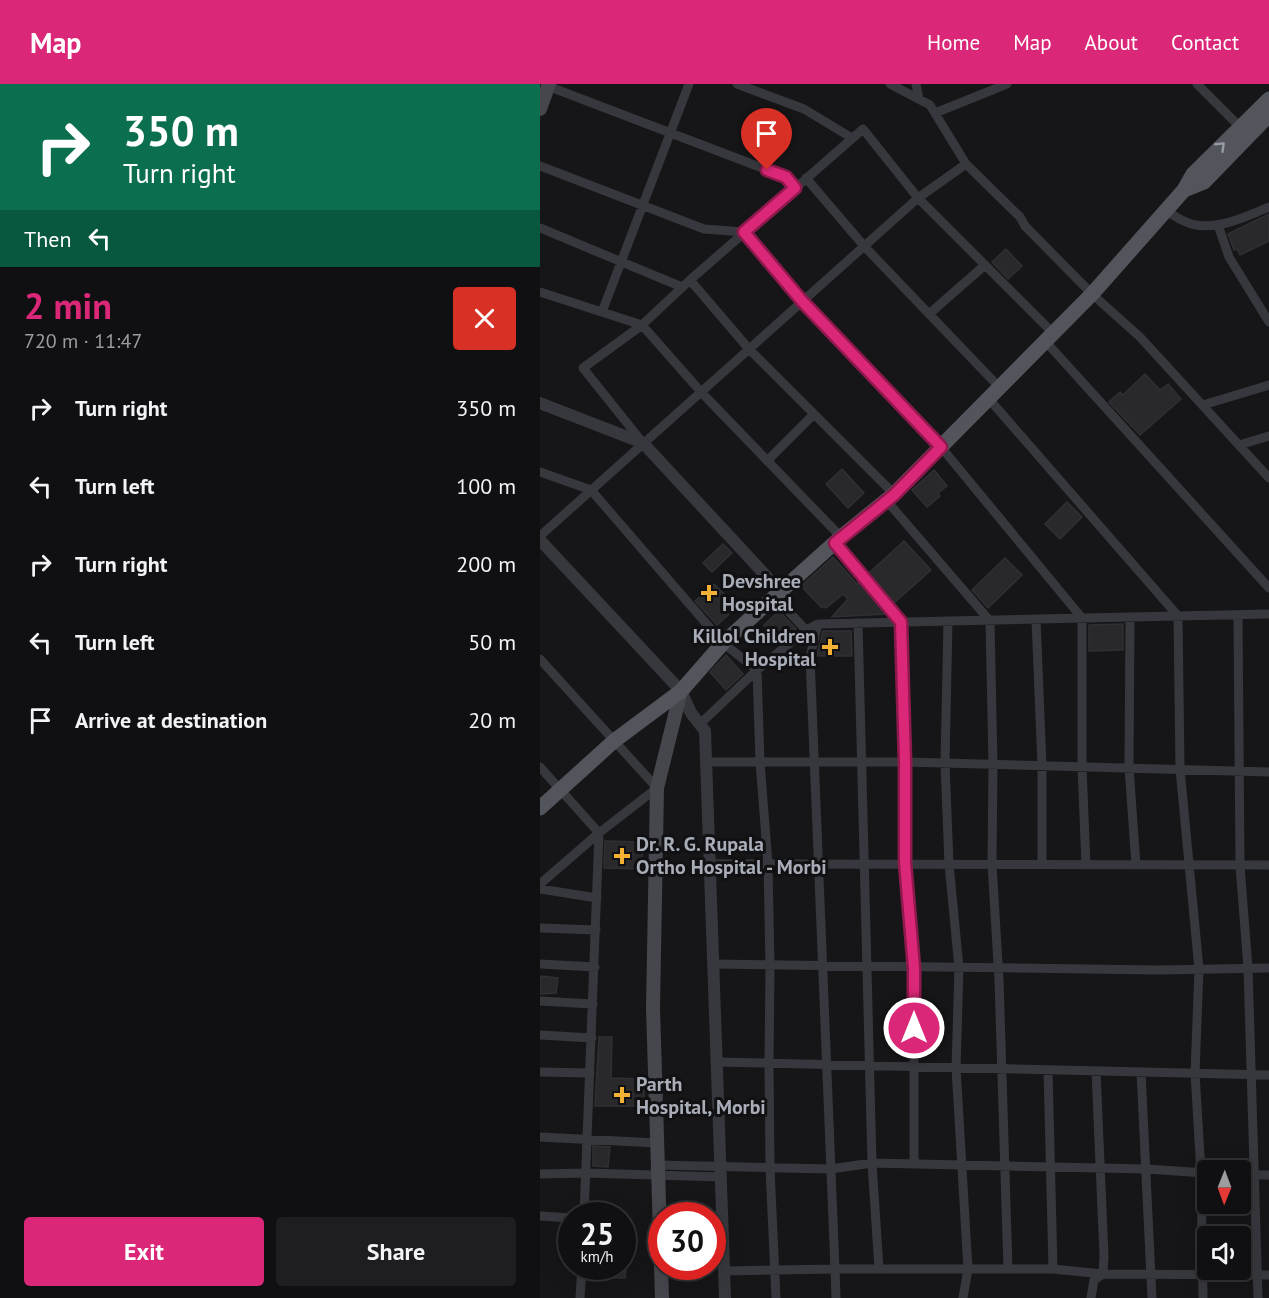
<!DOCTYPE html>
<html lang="en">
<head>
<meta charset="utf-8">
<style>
  :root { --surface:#101012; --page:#1e1e20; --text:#f1f3f6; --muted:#9c9d9f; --line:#303032; --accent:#db2777 }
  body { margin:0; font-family:"PT Sans",sans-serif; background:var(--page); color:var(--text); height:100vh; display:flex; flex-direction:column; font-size:22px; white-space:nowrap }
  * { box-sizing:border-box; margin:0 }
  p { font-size:20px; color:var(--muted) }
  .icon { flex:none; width:33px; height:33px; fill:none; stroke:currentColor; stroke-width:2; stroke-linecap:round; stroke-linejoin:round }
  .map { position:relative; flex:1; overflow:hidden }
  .drawer { display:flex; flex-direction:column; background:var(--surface); width:540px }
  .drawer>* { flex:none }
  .top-card { background:#0b6e4f; color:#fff; overflow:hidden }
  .needle { width:39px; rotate:181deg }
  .controls { position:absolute; left:657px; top:1076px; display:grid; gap:12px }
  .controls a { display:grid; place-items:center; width:54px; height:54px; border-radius:6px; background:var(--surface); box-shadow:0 6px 24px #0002,0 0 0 2px var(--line); font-size:30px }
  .speed { position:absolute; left:18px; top:1118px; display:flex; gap:12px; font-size:30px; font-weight:700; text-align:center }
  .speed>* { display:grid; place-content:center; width:78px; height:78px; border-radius:50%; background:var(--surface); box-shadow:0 6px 24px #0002,0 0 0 2px var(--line); line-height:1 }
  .speed small { font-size:15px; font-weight:400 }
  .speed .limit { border:9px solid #d22; background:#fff; color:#111 }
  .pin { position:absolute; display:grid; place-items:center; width:51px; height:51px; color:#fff; margin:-62px -26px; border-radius:50% 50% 50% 0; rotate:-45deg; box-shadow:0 0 6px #0007 }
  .pin .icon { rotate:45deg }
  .me { position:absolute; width:66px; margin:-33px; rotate:0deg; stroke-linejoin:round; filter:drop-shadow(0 0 4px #0008) }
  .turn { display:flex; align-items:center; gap:21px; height:126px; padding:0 24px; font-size:27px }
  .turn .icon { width:78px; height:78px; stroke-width:2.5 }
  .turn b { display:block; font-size:42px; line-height:51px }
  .then { display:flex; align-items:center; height:57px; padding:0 24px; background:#0003; gap:12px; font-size:22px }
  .round { display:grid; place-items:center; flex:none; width:63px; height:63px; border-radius:6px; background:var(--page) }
  .overview { display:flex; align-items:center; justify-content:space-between; height:102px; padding:0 24px }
  h1 { font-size:36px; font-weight:800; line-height:45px; color:var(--accent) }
  .button { display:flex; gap:12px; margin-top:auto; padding:12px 24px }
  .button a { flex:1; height:69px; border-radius:6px; background:var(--accent); color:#fff; font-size:24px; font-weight:800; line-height:69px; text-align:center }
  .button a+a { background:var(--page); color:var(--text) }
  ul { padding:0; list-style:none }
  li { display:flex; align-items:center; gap:18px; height:78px; padding:0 24px }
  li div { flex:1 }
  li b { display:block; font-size:22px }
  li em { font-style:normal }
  header { display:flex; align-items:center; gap:36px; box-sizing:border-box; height:84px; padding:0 30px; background:var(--accent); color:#fff }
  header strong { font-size:28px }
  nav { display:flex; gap:33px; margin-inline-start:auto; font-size:21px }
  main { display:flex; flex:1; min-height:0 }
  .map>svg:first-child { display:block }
  .building { fill:#29292c; stroke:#303034; stroke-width:1.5 }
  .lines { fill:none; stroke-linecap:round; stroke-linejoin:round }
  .minor { stroke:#37383d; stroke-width:9 }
  .tertiary { stroke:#37383d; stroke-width:12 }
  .secondary { stroke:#45474d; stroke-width:14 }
  .primary { stroke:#53555c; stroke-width:15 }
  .oneway { stroke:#979ba6 }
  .route-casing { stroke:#8e194d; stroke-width:15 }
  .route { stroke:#db2777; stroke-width:10 }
  .poi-dot { fill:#f2b134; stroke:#111113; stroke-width:2 }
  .labels { text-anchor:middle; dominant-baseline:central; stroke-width:6; stroke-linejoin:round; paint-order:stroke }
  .poi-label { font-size:20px; font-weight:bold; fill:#a8adb8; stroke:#111113; text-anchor:start }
</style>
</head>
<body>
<header>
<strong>Map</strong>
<nav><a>Home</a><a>Map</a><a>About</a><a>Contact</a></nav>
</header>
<main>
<section class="drawer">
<div class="top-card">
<div class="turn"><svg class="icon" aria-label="right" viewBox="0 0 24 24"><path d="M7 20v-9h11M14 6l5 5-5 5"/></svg><div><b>350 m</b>Turn right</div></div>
<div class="then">Then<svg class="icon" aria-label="left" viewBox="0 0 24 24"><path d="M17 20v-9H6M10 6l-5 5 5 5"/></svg></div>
</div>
<div class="overview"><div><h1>2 min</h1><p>720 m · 11:47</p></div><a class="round" style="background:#d93025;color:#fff"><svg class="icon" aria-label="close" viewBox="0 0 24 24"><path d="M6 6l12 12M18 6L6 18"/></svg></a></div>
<ul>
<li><svg class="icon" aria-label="right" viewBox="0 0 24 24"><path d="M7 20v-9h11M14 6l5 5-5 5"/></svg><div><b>Turn right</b></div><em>350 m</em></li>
<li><svg class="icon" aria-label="left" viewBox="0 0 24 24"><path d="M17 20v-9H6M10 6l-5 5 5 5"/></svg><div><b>Turn left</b></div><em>100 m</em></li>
<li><svg class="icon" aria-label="right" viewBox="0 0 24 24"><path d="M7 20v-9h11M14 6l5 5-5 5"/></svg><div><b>Turn right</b></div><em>200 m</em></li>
<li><svg class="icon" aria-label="left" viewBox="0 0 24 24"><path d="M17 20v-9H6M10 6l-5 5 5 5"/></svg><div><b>Turn left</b></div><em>50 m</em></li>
<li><svg class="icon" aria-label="arrive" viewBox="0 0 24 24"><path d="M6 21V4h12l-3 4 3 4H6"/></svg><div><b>Arrive at destination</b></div><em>20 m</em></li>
</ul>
<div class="button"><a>Exit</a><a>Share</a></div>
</section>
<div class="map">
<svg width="729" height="1214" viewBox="0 0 729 1214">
  <rect width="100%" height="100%" fill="#161618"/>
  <!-- building -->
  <path class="building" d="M729,130V157L700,171L697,165L694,166L688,150Z
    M466,165L482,182L468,195L452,178Z
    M605,290L620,306L628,300L641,315L600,351L569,318L580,308L583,311Z
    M302,385L324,409L308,424L286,400Z
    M394,386L407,402L398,409L400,412L387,423L372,406Z
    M527,418L542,433L520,455L505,440Z
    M364,457L391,486L354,519L329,489Z
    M183,460L192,469L172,488L163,479Z
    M293,473L317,500L319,498L346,530L292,533L308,515L303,510L286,524L284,522L282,524L261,502Z
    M465,474L482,491L448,524L432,506Z
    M174,500L197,523L177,541L155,517Z
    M239,527L256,545L239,559L224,541Z
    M583,540V566L549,567V541Z
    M283,547H311L312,572H277Z
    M186,571L203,590L186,606L170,588Z
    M65,757L103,758L102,785L64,784Z
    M0,892L18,894L16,909L0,910Z
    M59,953H72L71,994L104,995V1022H55Z
    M53,1062L70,1063L68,1083L53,1082Z
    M49,1182H86L85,1194L48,1193Z"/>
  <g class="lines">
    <!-- minor -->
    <path class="minor" d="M197,0L264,25L312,54
      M376,0L379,15
      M657,0L703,46
      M5,1L246,93L255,104
      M395,29L467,0
      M426,80L480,133L485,142L552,210L600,253L729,394
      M0,82L164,145L204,148L262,217L401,363L542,534V683L546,781
      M266,94L324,162L460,304
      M626,127C635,132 645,140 656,141C680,145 708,132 729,123
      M678,141L689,173L729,238
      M0,144L142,203
      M150,196L323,45L378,114L514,250
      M0,208L102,241L161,308L301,453
      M62,228L149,0
      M389,230L445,181
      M506,258L729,504
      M449,315L638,532L640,685L659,885L655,989L661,1089L663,1214
      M663,321L729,301
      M103,359L43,284L102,241L150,196L209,265L354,410
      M699,361L729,352
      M227,377L274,330
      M0,388L51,406L183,559L217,586L220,678L228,780L230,881L229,980L230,1085L236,1214
      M346,416L450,537L453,680L452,780L459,896L468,1185
      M0,452L378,114L426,80L390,21L350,0
      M295,459L361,538L365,678V779L374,883V1080
      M235,513L266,546
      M698,531L700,782L708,884L718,1214
      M590,533L589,684L596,781
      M496,535L502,682V780
      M408,537L405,679L409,780L419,884L416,984L428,1185L423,1214
      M318,539L332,1079L339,1185
      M278,540L270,573L295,1185H513L563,1190L729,1191
      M0,575L117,704L59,749L44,1131
      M160,640L217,586L266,546L278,540L729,530
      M165,678H365L729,688
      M0,683L59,749L0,800
      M171,780L729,781
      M0,805L57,814
      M0,844L56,846
      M0,880L55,883
      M174,880L619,886L729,884
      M0,917L53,920
      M0,951L52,954
      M177,978L729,991
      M508,986L513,1185
      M0,988L50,989
      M601,988L612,1214
      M0,1053L117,1059
      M118,1081L291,1085L332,1079L607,1085L665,1089
      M0,1090L46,1089L181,1093
      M700,1090L729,1091
      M0,1132L32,1134
      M184,1187L295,1185L296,1214
      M40,1214L42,1182
      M551,1214L554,1196L563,1190L564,1172L556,987"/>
    <!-- tertiary -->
    <path class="tertiary" d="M0,319L103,359L241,508
      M0,456L141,607L151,629L165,647L185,1214"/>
    <!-- secondary -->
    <path class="secondary" d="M0,25L9,0
      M122,1214L113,924L117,704L141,607"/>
    <!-- primary -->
    <path class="primary" d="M644,106L664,98L729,31
      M0,724L74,657L141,607L183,559L301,453L354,410L552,210L644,106L653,90L729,15"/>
  </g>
  <!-- one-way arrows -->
  <defs><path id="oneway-chevron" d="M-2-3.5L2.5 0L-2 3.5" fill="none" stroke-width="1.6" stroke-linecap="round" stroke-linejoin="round" transform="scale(1.5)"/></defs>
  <use class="oneway" href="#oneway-chevron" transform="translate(681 62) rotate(-44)"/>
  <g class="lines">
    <!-- route casing -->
    <g class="route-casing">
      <path id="route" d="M227,86L246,93L255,104L204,148L262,217L401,363L354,411L295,459L361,538L365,678V779L374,884V944"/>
    </g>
    <!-- route -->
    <use href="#route" class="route"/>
  </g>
  <!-- markers -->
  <g class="poi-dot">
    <path d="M166 500h6v6h6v6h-6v6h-6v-6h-6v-6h6z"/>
    <path d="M287 554h6v6h6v6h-6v6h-6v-6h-6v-6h6z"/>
    <path d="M79 763h6v6h6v6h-6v6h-6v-6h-6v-6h6z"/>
    <path d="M79 1002h6v6h6v6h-6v6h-6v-6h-6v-6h6z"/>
  </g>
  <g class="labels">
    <!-- poi labels -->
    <g class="poi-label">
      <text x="182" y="497">Devshree<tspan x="182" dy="23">Hospital</tspan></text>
      <text x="276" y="552" text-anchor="end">Killol Children<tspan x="276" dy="23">Hospital</tspan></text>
      <text x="96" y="760">Dr. R. G. Rupala<tspan x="96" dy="23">Ortho Hospital - Morbi</tspan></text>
      <text x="96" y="1000">Parth<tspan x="96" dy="23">Hospital, Morbi</tspan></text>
    </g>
  </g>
</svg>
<div class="controls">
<a><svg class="needle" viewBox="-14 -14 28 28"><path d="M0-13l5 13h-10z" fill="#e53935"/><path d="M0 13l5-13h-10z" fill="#9c9d9f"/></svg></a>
<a><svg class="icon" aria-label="sound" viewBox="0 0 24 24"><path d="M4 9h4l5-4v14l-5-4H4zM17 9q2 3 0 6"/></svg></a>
</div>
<div class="speed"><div>25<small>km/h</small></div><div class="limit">30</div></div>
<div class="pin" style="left:227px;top:86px;background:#d93025"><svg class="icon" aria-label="arrive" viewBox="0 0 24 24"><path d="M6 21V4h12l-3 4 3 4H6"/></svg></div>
<svg class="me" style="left:374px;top:944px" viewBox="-20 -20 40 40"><circle r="17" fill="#db2777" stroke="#fff" stroke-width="3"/><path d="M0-11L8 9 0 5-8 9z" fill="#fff"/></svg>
</div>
</main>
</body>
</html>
